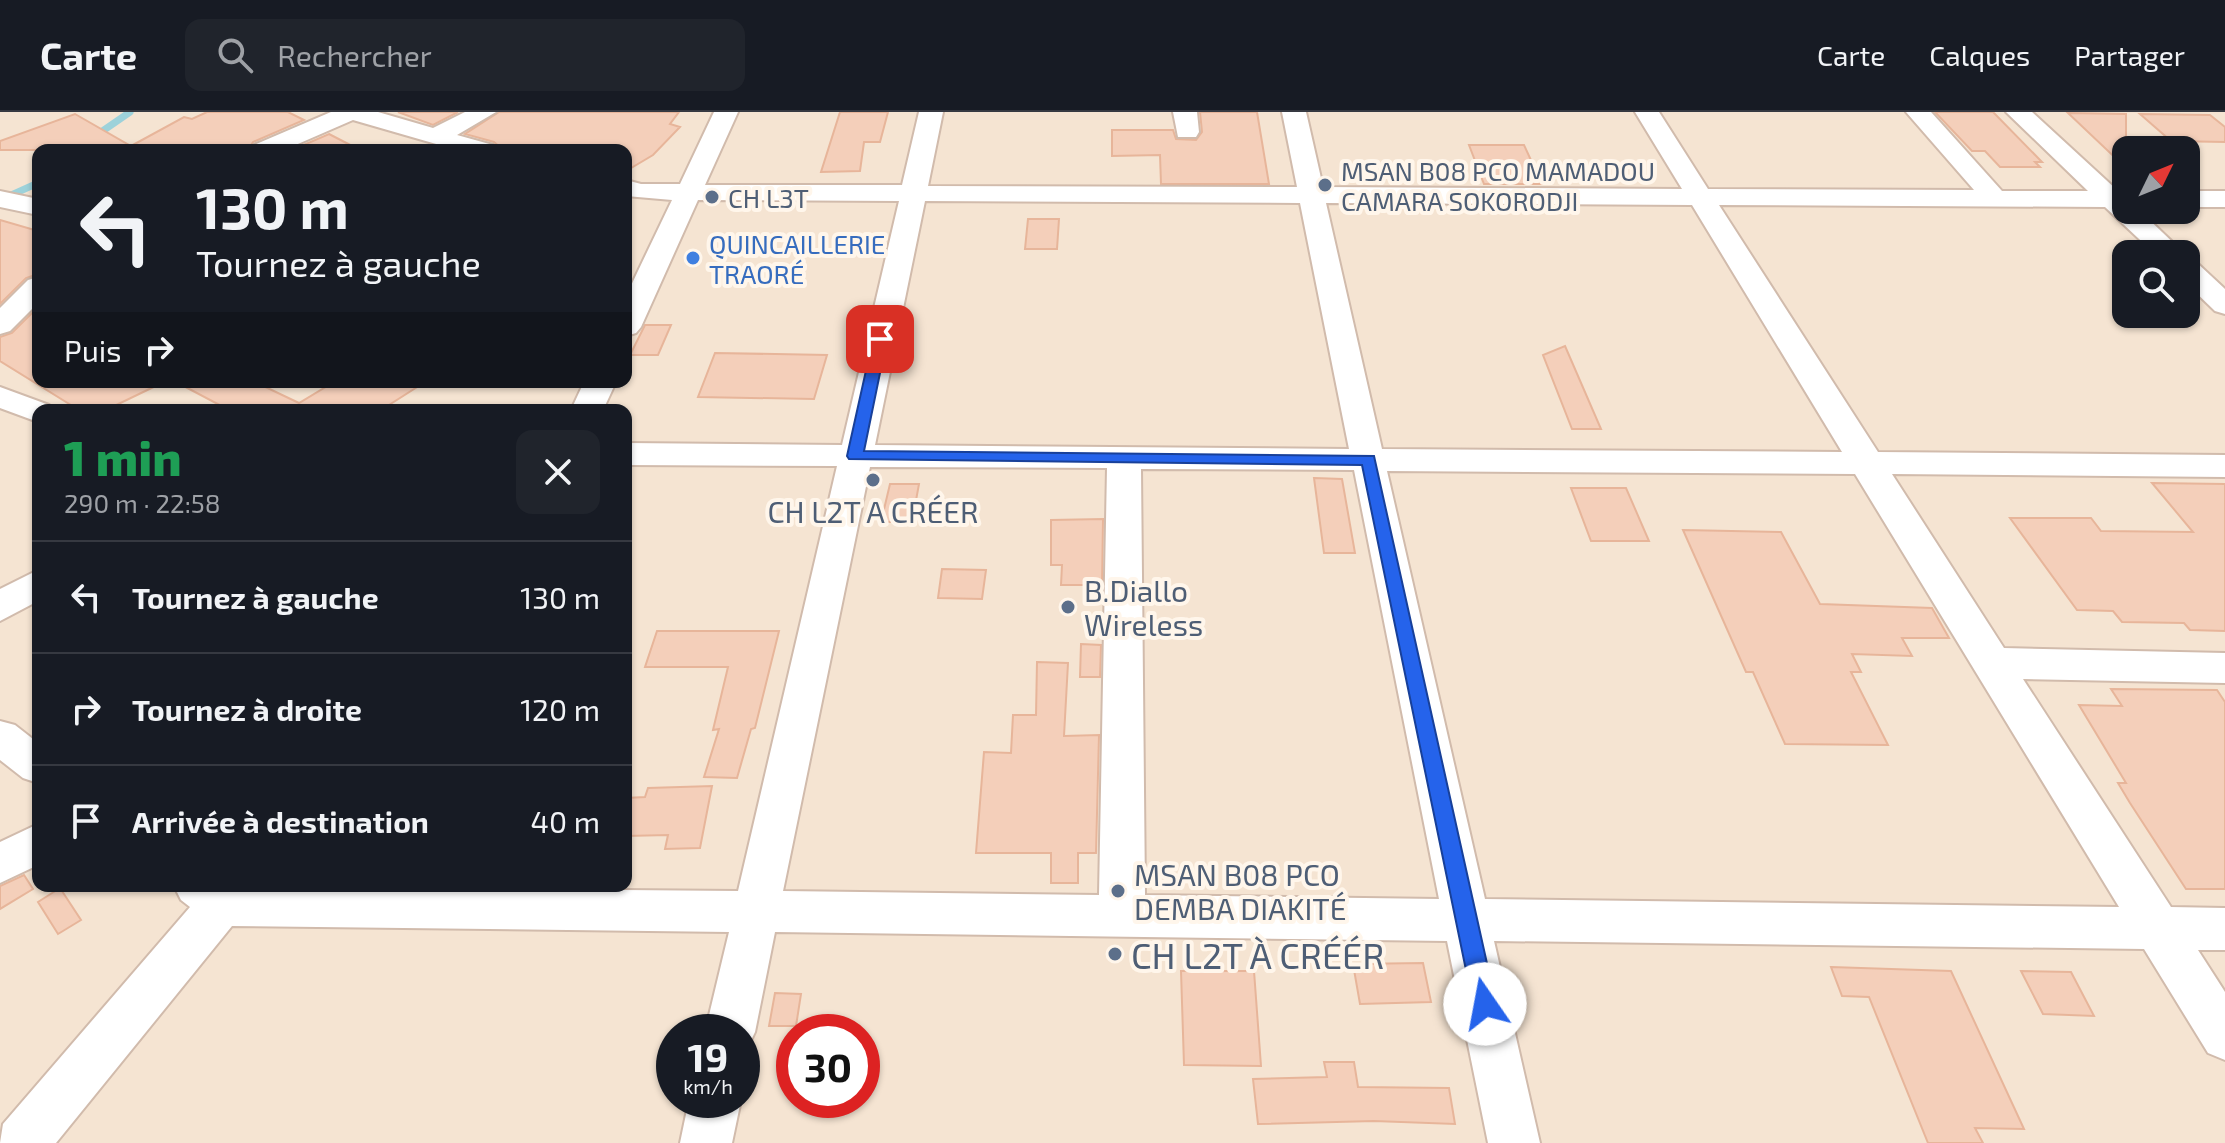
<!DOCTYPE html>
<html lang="fr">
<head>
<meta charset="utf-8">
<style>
  :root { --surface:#171b24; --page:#20242c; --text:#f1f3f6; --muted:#9ea1a6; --line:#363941 }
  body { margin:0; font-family:"Exo 2",sans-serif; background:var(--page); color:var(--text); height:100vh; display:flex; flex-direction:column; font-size:30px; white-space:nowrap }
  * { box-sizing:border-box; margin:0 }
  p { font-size:26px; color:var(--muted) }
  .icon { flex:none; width:44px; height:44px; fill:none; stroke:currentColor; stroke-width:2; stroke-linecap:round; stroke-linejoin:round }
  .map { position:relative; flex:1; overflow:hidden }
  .side { position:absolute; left:32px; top:292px; width:600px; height:488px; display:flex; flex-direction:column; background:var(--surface); border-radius:16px; box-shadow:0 2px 6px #0004 }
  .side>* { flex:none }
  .guide { position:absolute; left:32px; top:32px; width:600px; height:244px; border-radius:16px; box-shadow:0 2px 6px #0004; background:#171b24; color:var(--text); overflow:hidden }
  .needle { width:52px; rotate:47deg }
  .controls { position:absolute; left:2112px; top:24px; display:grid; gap:16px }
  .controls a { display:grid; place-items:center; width:88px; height:88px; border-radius:16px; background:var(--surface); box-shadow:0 2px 6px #0004; font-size:40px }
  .speed { position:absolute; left:656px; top:902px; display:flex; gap:16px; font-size:40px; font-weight:700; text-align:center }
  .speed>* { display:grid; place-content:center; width:104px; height:104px; border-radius:50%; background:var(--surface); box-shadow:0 2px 6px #0004; line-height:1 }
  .speed small { font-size:20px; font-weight:400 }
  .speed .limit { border:12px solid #d22; background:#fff; color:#111 }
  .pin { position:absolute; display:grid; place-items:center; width:68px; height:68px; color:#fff; margin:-34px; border-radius:16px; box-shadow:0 4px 12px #0006 }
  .me { position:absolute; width:88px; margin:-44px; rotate:348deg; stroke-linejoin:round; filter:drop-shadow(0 0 6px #0008) }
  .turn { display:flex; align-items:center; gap:28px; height:168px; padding:0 32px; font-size:36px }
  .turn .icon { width:104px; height:104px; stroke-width:2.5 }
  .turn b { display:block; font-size:56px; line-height:68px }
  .then { display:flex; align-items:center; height:76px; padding:0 32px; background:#0003; gap:16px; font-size:30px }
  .round { display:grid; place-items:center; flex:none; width:84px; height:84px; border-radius:16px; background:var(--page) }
  .head { display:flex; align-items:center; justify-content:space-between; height:136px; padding:0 32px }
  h1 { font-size:48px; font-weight:800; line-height:60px; color:#1e9e55 }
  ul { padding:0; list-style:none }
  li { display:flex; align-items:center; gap:24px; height:112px; padding:0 32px; border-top:2px solid var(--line) }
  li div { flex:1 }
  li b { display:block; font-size:30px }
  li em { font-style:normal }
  header { display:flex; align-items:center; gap:48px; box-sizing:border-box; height:112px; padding:0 40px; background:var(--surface); border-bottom:2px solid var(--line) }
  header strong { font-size:38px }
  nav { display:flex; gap:44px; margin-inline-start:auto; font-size:28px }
  .search { width:560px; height:72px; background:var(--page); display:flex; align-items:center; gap:20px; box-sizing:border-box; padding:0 28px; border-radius:16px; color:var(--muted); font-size:30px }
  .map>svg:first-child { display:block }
  .residential { fill:#f5e4d2; fill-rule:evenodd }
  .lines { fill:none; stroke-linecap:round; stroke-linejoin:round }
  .stream { stroke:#9dd2da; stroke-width:7 }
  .building { fill:#f4cfba; stroke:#e7b59a; stroke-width:2 }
  .minor-casing { stroke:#d1bbac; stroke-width:4 }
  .minor { fill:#fff; fill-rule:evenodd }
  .route { fill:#2563eb; stroke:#184099; stroke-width:2 }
  .service-dot { fill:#5c6f8a; stroke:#fff6eb; stroke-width:3 }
  .shop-dot { fill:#3f7fe0; stroke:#fff6eb; stroke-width:3 }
  .labels { text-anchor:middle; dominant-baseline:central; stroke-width:8; stroke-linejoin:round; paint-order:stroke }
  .far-service-label { font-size:26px; fill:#4e5e75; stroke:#fff6eb; text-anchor:start }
  .far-shop-label { font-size:26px; fill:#366cbe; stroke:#fff6eb; text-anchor:start }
  .service-label { font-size:30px; fill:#4e5e75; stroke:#fff6eb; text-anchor:start }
  .near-service-label { font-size:36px; fill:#4e5e75; stroke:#fff6eb; text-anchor:start }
</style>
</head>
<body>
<header>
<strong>Carte</strong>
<div class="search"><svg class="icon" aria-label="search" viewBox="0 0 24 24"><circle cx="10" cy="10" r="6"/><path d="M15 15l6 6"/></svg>Rechercher</div>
<nav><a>Carte</a><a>Calques</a><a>Partager</a></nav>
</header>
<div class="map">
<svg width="2225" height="1031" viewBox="0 0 2225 1031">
  <rect width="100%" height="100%" fill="#fdf2e4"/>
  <!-- residential -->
  <path class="residential" d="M0,0H2225V1031H0ZM38,38H626V270H38ZM2126,38H2186V98H2126ZM2126,142H2186V202H2126ZM38,298H626V774H38ZM674,920H742V988H674ZM794,920H862V988H794Z"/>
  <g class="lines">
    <!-- stream -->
    <path class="stream" d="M75,38L130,0
      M0,88L38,71"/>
  </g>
  <!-- building -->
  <path class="building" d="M207,0H288L304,8L253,30L248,38H0V29L75,2L131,34L184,5L192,7Z
    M398,0H458L433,13Z
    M499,0H679L670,12L680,15L653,43L626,59V38H503L494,30L465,22Z
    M840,0H888L880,30H864L860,59L821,60Z
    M1200,0H1257L1269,72H1161L1160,43L1112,44V18H1173L1176,27L1196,28L1202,20Z
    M1935,0H1993L2042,50H2035L2040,55H2000L1985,39H1972Z
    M2068,1L2126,2V56Z
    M2140,2L2210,3L2225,15V30L2171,29Z
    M329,22L360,38H292Z
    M1469,33H1524L1542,72H1484Z
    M1028,107H1059L1057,137H1025Z
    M0,108L38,119V162L26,166L0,192Z
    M38,195V270H164L106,298H79L0,249V225L12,221Z
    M645,213H671L658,243H630Z
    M1565,234L1601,317H1572L1543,243Z
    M715,241L827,243L814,287L698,285Z
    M176,270H255L299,291L334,270H425L381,298H229Z
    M1314,366L1342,367L1355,441H1324Z
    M2152,371L2225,372V519L2190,518L2184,511L2122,510L2113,499L2077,498L2010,406H2091L2101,419L2193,420Z
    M890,372H919L912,410H881Z
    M1571,376H1626L1649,429H1591Z
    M1103,407L1102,473H1061L1062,453H1051V408Z
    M1683,418L1781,420L1820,492L1932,496L1949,526H1902L1912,544L1852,542L1861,560H1851L1888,633L1785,632L1753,560H1746Z
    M942,457L986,458L982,487L938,486Z
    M657,519H779L755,616L751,617L737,666L704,665L719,617L713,618L728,555H645Z
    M1081,532L1101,533L1100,565H1080Z
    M1037,550L1068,551L1064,624L1099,623L1096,741H1078V771H1051V741H976L984,640L1011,641L1013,603H1036Z
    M2111,577L2217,578L2225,590V777H2186L2130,691L2118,671H2126L2079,593L2122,594Z
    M712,674L700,736L665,737L668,723L626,724V686L645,685L648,676Z
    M24,763L33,777L0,797V774Z
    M60,776L81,808L58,822L38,790Z
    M1423,851L1431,890L1360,892L1353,852Z
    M1831,855L1951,859L2024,1017L1975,1016L1983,1031H1928L1869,885L1842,884Z
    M1181,859H1254L1261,954L1184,953Z
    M2021,859L2071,860L2094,904L2043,902Z
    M775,881L801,882L796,914H769Z
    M1324,950H1354L1358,975L1449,976L1455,1012L1374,1009L1258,1012L1253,967L1327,965Z"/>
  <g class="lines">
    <!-- minor casing -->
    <g class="minor-casing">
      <path id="minor" d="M331,0H378L433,16L465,0H496L457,23L493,33L496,38H457L353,8L284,38H251L254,33Z
        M714,0H738L705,73H902L919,0H943L928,74L1297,75L1282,0H1306L1323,75L1682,77L1635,0H1659L1708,77L1974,78L1906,0H1931L2002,79H2088L2006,0H2032L2118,79H2126V98H2139L2185,142H2155L2105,95L1719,93L1878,340L2225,343V365L1892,362L2004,536L2225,541V571L2023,567L2171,795L2225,796V838H2198L2225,880V948L2208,941L2144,837L1494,829L1540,1031H1488L1447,829L775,820L755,920L747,937L742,939V920H705L729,820L232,814L56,1031H0L3,1012L190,795L181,788L174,774L738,779L837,354L626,353V331L842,333L899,89L698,88L641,215L636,221L626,224V184L672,88L626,84V68L641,72H680ZM925,89L1300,91L1349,337L875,333ZM1326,91L1692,93L1842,340L1382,337ZM870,355L1107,356L1099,783L783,779ZM1141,357L1354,358L1439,787L1145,783ZM1387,359L1855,362L2119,795L1485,787Z
        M1173,0H1197L1199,20L1196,25H1178Z
        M0,79L38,87V103L0,95Z
        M2186,79H2225V95H2186Z
        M2186,148L2196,150L2225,177V202L2215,199L2186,171Z
        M38,165V191L10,219L0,222V196L28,168Z
        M584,270H616L603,298H571Z
        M0,275L49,293L53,298H38V310L0,296Z
        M38,458V489L0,509V477Z
        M0,609L15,613L38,631V671L23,666L0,648Z
        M38,712V753L0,771V730Z
        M689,988H741L732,1031H680Z"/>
    </g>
    <!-- minor -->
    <use href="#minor" class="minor"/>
  </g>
  <!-- route -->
  <path class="route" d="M880,222L887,227L864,339L1374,344L1496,892L1493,900L1485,903L1476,900L1473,892L1362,353L849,347L847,344L873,227Z"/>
  <!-- markers -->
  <g class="service-dot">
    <circle cx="1325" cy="73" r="8"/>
    <circle cx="712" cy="85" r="8"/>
    <circle cx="873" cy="368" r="8"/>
    <circle cx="1068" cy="495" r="8"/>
    <circle cx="1118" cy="779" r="8"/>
    <circle cx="1115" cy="842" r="8"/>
  </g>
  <circle class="shop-dot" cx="693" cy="146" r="8"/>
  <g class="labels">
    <!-- far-service labels -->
    <g class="far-service-label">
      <text x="1341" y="58">MSAN B08 PCO MAMADOU<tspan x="1341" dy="30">CAMARA SOKORODJI</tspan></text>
      <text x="728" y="85">CH L3T</text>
    </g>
    <!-- far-shop labels -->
    <g class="far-shop-label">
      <text x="709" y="131">QUINCAILLERIE<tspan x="709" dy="30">TRAORÉ</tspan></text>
    </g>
    <!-- service labels -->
    <g class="service-label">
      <text x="873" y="399" text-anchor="middle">CH L2T A CRÉER</text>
      <text x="1084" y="478">B.Diallo<tspan x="1084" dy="34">Wireless</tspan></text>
      <text x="1134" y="762">MSAN B08 PCO<tspan x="1134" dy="34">DEMBA DIAKITÉ</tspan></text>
    </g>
    <!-- near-service labels -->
    <g class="near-service-label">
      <text x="1131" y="842">CH L2T À CRÉÉR</text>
    </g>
  </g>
</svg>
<div class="controls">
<a><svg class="needle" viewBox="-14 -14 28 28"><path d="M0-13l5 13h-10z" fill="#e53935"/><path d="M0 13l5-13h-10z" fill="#9ea1a6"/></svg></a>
<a><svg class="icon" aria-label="search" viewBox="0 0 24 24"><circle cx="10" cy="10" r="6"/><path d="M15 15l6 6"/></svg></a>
</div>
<div class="speed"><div>19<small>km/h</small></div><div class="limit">30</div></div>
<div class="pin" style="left:880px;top:227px;background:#d93025"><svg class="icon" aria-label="arrive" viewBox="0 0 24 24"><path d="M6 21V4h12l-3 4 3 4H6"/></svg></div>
<svg class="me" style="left:1485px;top:892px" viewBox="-20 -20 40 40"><circle r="19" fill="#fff"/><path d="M0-13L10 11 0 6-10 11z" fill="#2563eb"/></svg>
<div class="guide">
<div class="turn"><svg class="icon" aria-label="left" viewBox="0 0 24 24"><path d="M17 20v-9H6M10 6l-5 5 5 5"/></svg><div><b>130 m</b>Tournez à gauche</div></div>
<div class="then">Puis<svg class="icon" aria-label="right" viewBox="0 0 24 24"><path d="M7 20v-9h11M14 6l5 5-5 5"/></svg></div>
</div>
<section class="side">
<div class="head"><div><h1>1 min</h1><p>290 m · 22:58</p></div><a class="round"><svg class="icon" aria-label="close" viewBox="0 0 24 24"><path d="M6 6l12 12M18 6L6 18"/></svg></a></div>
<ul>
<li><svg class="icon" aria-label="left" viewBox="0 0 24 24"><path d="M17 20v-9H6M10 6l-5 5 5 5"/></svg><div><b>Tournez à gauche</b></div><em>130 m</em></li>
<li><svg class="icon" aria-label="right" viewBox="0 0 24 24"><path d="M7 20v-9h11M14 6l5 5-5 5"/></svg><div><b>Tournez à droite</b></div><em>120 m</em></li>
<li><svg class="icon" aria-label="arrive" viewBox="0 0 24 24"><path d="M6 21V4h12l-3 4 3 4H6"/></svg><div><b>Arrivée à destination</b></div><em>40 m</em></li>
</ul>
</section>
</div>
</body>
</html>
